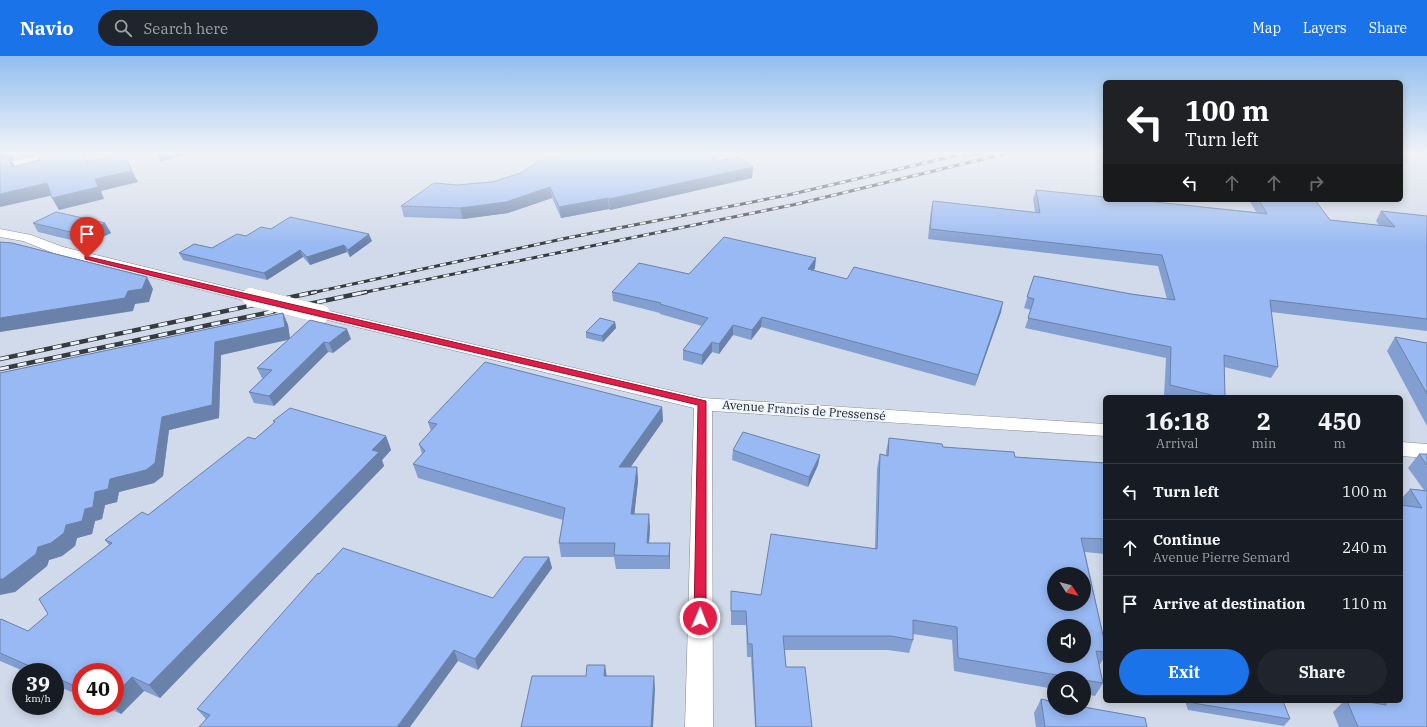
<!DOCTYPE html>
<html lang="en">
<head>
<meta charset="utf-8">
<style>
  :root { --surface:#171b24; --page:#20242c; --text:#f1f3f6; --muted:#9ea1a6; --line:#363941; --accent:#1a73e8 }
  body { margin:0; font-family:"IBM Plex Serif",serif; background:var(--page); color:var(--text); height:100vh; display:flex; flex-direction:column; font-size:15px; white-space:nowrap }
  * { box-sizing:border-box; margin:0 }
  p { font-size:13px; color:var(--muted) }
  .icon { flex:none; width:22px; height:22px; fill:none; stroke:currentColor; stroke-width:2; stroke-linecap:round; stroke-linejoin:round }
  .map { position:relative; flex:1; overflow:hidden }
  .sheet { position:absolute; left:1103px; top:339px; width:300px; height:308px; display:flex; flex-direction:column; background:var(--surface); border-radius:6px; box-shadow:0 2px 10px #0003 }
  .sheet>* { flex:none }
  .hud { position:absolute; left:1103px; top:24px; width:300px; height:122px; border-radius:6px; box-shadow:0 2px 10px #0003; background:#202124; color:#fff; overflow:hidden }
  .needle { width:26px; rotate:126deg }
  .fabs { position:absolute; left:1047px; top:511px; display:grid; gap:8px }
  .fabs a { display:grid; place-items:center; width:44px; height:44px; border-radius:50%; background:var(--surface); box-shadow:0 2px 10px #0003; font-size:20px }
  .speed { position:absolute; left:12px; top:607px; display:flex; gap:8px; font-size:20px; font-weight:700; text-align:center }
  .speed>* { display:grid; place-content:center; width:52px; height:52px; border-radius:50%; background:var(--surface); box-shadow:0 2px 10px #0003; line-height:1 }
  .speed small { font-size:10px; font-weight:400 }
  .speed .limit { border:6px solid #d22; background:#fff; color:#111 }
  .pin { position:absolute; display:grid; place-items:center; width:34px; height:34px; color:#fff; margin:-41px -17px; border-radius:50% 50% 50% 0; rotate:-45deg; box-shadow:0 0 4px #0007 }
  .pin .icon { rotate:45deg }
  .me { position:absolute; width:44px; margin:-22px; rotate:1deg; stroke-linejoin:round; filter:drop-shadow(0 0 3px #0008) }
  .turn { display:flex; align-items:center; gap:14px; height:84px; padding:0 16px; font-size:18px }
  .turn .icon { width:52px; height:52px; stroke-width:2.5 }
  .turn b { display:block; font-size:28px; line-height:34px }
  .lanes { display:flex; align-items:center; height:38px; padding:0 16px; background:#0003; justify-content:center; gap:20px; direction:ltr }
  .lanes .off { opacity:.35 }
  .eta { display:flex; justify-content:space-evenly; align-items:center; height:68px; text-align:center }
  .eta b { font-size:24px; font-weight:700; line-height:28px }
  .primary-button { display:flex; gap:8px; margin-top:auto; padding:8px 16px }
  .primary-button a { flex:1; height:46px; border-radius:24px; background:var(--accent); color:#fff; font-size:16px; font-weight:700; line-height:46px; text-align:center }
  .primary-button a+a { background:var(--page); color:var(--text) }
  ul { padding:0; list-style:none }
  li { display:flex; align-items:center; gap:12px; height:56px; padding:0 16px; border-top:1px solid var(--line) }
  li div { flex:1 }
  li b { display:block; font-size:15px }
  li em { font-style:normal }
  header { display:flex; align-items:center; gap:24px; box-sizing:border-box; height:56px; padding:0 20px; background:var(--accent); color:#fff }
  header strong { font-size:19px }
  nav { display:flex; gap:22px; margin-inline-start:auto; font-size:14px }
  .search { width:280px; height:36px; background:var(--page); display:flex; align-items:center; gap:10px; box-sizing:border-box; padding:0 14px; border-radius:22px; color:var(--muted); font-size:15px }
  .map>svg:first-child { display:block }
  .built { fill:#d1daea; fill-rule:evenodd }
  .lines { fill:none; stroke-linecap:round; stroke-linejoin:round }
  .minor-casing { stroke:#838890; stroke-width:1 }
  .tertiary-casing { stroke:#838890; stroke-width:1 }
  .minor { fill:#fff; fill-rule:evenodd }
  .tertiary { fill:#fff; fill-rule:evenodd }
  .rail-far1-casing { stroke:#373a3e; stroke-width:3 }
  .rail-casing { stroke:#373a3e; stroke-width:4.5 }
  .rail-far1 { stroke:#ecf2fb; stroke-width:2; stroke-dasharray:6; stroke-linecap:butt }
  .rail { stroke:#ecf2fb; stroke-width:3; stroke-dasharray:9; stroke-linecap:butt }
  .tertiary-bridge-casing { stroke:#838890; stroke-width:18; stroke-linecap:butt }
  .tertiary-bridge { stroke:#fff; stroke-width:18 }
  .wall { fill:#839fd1 }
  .shaded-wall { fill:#6a82aa }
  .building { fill:#98b9f3; stroke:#6a82aa; fill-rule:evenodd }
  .route { fill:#e11d48; stroke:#92132f }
  .labels { text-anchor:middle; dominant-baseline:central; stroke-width:3.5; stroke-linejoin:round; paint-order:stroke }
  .street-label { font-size:12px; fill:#1d1f23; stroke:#ecf2fb }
</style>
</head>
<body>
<header>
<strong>Navio</strong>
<div class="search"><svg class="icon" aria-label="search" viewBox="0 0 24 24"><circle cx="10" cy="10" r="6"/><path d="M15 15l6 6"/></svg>Search here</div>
<nav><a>Map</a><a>Layers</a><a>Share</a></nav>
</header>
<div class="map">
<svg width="1427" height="671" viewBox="0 0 1427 671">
  <rect width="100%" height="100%" fill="#dfe4ee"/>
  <!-- built -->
  <path class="built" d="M0,96H1105V144H1401V96H1427V671H0ZM1105,341H1401V645H1105ZM1054,518H1084V548H1054ZM1054,570H1084V600H1054ZM21,616H55V650H21ZM81,616H115V650H81ZM1054,622H1084V652H1054Z"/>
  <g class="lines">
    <!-- minor casing -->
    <g class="minor-casing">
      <path id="minor" d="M54,96H72L70,98L0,114V108Z"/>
    </g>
    <!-- tertiary casing -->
    <g class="tertiary-casing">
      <path id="tertiary" d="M0,173L31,179L63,191L256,238L259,241L256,244L251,246L53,197L23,185L0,181Z
        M321,253L703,342L1105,368V380L712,355L713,671H685L694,352L315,261L313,258L315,255Z
        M1401,386L1427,388V402L1401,400Z"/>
    </g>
    <!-- minor -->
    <use href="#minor" class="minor"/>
    <!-- tertiary -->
    <use href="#tertiary" class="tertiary"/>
    <!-- rail-far1 casing -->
    <g class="rail-far1-casing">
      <path id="rail-far1" d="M966,100L983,96
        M311,237L567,182L788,139L971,96
        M361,237L797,148L1012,96"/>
    </g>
    <!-- rail casing -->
    <g class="rail-casing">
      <path id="rail" d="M0,303L315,236
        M0,313L366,236"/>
    </g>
    <!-- rail-far1 -->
    <use href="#rail-far1" class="rail-far1"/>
    <!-- rail -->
    <use href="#rail" class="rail"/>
    <!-- tertiary-bridge casing -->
    <g class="tertiary-bridge-casing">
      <path id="tertiary-bridge" d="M251,241L321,258"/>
    </g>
    <!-- tertiary-bridge -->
    <use href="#tertiary-bridge" class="tertiary-bridge"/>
  </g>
  <!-- wall -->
  <path class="wall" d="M156,96H197L161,105Z
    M1401,96H1427V99Z
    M716,106L753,111L752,122L610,154L609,153L561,162L552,142L508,157L463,163L404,161L401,150L457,129Z
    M1036,134L1256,156L1249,144H1315L1330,164L1379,169L1376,165L1381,155L1427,160V275L1271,256L1278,311L1271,322L1224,311L1225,341H1169L1164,340L1166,302L1025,272L1031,254L1024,252L1034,220L1131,238L1167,243L1158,210L928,183L931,154L933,145L1035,156L1033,143Z
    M33,167H105L111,177L88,188L38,176Z
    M271,173L372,185L350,201L347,196L310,209L303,201L267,224L183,204L179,197L212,192L246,180Z
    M815,212L813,214L847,223L1001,256L975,330L761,271L751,284L733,279L719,298L712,296L702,309L683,304V294L702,270L660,258V257L613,245L612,236L689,218Z
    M283,257L288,269L290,282L351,283L333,297L328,296L274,350L254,347L249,336L263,322H262L257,312L288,284L221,299L219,362L169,374L163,420L154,427L119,436L117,446L105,449L102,463L95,465L92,478L77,482L75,490L62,500L49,504L47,510L15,536L0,317Z
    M615,266L616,272L603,286L586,282V276Z
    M1395,281L1427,287V370L1387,295Z
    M662,351L663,365L630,411H637L638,425L634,458L650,471L649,487H670V513H616L614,501H561L559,487L563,464L418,422L413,408L422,398L419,388L431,375L428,366Z
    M273,365L386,380L391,394L382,404L384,410L160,642L144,635L121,658L103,650H115L81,616V640L55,629V616H26L0,605V564L28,575L48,558L109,489L105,484L148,459L255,383L274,367Z
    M889,382L943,391L1015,401L1105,407V498L1085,496L1105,588V600L1099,610L1103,627L1095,640L1084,638V622H1054V633L954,615L952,584L913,578V584L909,597L888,594H785L786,611L812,671H755L751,601H747L746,569H731V535L761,539L875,492L877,412L880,398L886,399V395Z
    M733,394L820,399L818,409L808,431L732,404Z
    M1419,398H1427V671H1339L1333,656L1344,645H1401V443L1410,433L1424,434L1408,412Z
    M549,501L552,512L478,614L458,605L206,663L197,653L319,518L493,542Z
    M1041,643L1147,671H1036L1034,657Z
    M1185,645H1283L1290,663L1284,670L1188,654Z"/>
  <!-- shaded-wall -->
  <path class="shaded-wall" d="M0,96H12L14,103L11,104L16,112L0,107Z
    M83,96L87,103L93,118L87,106Z
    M159,96H197L161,105L157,97Z
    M753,111L752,122L610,154L609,143Z
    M132,115L138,126L101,135L104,143L59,154L52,142L95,123Z
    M47,127L54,139L0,151V138Z
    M550,131L552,142L508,157L463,163L460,152Z
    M608,142L609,153L561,162L559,151Z
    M105,167L111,177L88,188L83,179Z
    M369,178L372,185L350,201L348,194Z
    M344,189L347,196L310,209L307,201Z
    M300,194L303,201L267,224L264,217Z
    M816,202L815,212L807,223L808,213Z
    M147,221L153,233L149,246L135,248L133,255L0,276V262L128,235Z
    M1003,246L1001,256L975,330L978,319Z
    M283,257L288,269L290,283L221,299L219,362L169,374L163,420L154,427L119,436L117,446L105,449L102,463L95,465L92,478L77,482L75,490L62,500L49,504L47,510L15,536L0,539V523L38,491L85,453L95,436L110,423L162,361L215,286Z
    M762,261L761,271L751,284L752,274Z
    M615,266L616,272L603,286L602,280Z
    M733,269V279L719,298V288Z
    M347,273L351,283L333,297L329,287Z
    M324,286L328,296L274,350L269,340Z
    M712,286V296L702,309V299Z
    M662,351L663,365L621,425L619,411Z
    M386,380L391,394L382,404L384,410L160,642L149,629L372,394Z
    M820,399L818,409L808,431L809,421Z
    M637,411L638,425L633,471L631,458Z
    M649,458L650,471L648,501L647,487Z
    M670,487V513L669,500Z
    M549,501L552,512L478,614L475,603Z
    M454,594L458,605L410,671H397Z
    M605,609L607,622L604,620Z
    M654,620L655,633L653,671H651Z
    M132,621L144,635L121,658L113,650H115V638Z"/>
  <!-- building -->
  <path class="building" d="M63,96H83L87,106L124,98L132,115L95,123L98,131L52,142L47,127L0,138V103L9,101L12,111L40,104L39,101Z
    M585,96H712L716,106L739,101L753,111L609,143L608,142L559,151L550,131L506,146L460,152L401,150L434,127L457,129L492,126L521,117L535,108L539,101L585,100Z
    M1036,134L1105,141V144H1137L1267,158L1259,144H1315L1330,164L1395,171L1381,155L1427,160V263L1270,244L1278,311L1224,299L1225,341H1220L1170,329L1171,291L1028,262L1034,243L1027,241L1034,220L1131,238L1175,244L1162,199L930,173L933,145L1040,157Z
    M56,156L105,167L83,179L33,167Z
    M290,161L369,178L348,194L344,189L307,201L300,194L264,217L179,197L194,188L212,192L237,178L246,180L261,171L271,173Z
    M724,181L816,202L808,213L847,223L854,211L1003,246L978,319L762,261L752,274L733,269L719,288L712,286L702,299L683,294L708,262L660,248L661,247L612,236L639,207L689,218Z
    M0,186L12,187L147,221L142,233L128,235L125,242L0,262Z
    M283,257L285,271L215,286L212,349L162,361L155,407L146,414L110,423L108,433L95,436L93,451L85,453L82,465L66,469L64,477L51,487L38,491L36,498L3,523H0V317Z
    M600,262L615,266L602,280L586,276Z
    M310,264L347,273L329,287L324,286L269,340L249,336L272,314L257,312Z
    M1395,281L1427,287V338Z
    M485,306L662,351L619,411H637L631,458H649L647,487H670L669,500L614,499L615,487H559L565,452L413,408L425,395L419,388L437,368L428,366Z
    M290,352L386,380L372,394L379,396L149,629L132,621L115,638V616H81V633L55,621V616H43L0,597V564L1,563L28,575L48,558L39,543L112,487L105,484L142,456L148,459L248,381L255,383L275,366L273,365Z
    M743,376L820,399L809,421L733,394Z
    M889,382L942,388L943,391L1014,396L1015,401L1105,407V483L1081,482L1105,588V596L1096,595L1103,627L1084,624V622H1074L958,602L957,571L913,564V584L891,580H783L786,611H805L812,671H756L752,588H748L746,555H731V535L761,539L771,478L877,493L880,398L888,400ZM1054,518H1084V548H1054ZM1054,570H1084V600H1054Z
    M1419,398H1427V409Z
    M1410,433L1427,435V671H1358L1347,645H1362L1386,649L1385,645H1401V467H1403L1401,465V449L1422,452Z
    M343,492L493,542L524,501H549L475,603L454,594L397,671H199L210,659L197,653L318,517L319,518Z
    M587,609H605L604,620H654L651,671H521L532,620H586Z
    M1041,643L1054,646V652H1084V651L1145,662L1147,671H1045Z
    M1193,645H1283L1290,663L1193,647Z"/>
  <!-- sky -->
  <linearGradient id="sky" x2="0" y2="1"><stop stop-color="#92bef0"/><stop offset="0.51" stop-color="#f1f3f7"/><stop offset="1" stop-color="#f1f3f7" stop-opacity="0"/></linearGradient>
  <rect width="1427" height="190" fill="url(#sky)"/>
  <!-- route -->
  <path class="route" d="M85,200L706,345V562L705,566L700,567L696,566L694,562L698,349C494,300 288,255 85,203Z"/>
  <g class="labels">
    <!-- street labels -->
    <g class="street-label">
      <text transform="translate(804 354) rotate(4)">Avenue Francis de Pressensé</text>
    </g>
  </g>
</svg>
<div class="fabs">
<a><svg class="needle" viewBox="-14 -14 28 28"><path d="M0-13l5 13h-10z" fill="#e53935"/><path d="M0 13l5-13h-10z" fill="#9ea1a6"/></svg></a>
<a><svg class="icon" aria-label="sound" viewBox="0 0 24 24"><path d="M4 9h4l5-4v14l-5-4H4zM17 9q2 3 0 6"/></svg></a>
<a><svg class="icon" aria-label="search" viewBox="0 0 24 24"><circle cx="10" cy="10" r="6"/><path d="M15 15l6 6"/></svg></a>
</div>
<div class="speed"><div>39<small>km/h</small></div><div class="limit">40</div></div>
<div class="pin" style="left:87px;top:202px;background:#d93025"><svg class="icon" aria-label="arrive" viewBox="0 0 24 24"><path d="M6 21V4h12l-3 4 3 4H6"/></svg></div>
<svg class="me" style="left:700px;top:562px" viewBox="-20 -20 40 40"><circle r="17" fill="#e11d48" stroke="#fff" stroke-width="3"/><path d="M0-11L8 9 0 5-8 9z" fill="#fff"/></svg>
<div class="hud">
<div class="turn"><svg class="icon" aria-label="left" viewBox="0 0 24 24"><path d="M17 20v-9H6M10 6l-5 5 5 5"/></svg><div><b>100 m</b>Turn left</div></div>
<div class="lanes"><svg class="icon" aria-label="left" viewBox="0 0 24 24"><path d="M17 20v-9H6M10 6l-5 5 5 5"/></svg><svg class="icon off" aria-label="ahead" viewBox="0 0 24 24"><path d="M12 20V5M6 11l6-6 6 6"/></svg><svg class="icon off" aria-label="ahead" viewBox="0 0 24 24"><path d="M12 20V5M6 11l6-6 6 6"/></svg><svg class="icon off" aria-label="right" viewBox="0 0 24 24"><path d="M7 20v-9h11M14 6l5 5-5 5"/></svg></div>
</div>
<section class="sheet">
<div class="eta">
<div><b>16:18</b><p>Arrival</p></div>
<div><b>2</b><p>min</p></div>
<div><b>450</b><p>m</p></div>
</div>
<ul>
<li><svg class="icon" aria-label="left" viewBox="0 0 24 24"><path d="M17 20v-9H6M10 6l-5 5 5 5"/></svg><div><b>Turn left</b></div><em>100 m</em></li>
<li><svg class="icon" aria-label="ahead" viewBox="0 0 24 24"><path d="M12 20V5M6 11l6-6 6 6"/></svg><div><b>Continue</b><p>Avenue Pierre Semard</p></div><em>240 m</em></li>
<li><svg class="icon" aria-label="arrive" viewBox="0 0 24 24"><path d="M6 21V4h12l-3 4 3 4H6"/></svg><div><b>Arrive at destination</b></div><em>110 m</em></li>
</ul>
<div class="primary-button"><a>Exit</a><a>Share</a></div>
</section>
</div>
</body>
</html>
